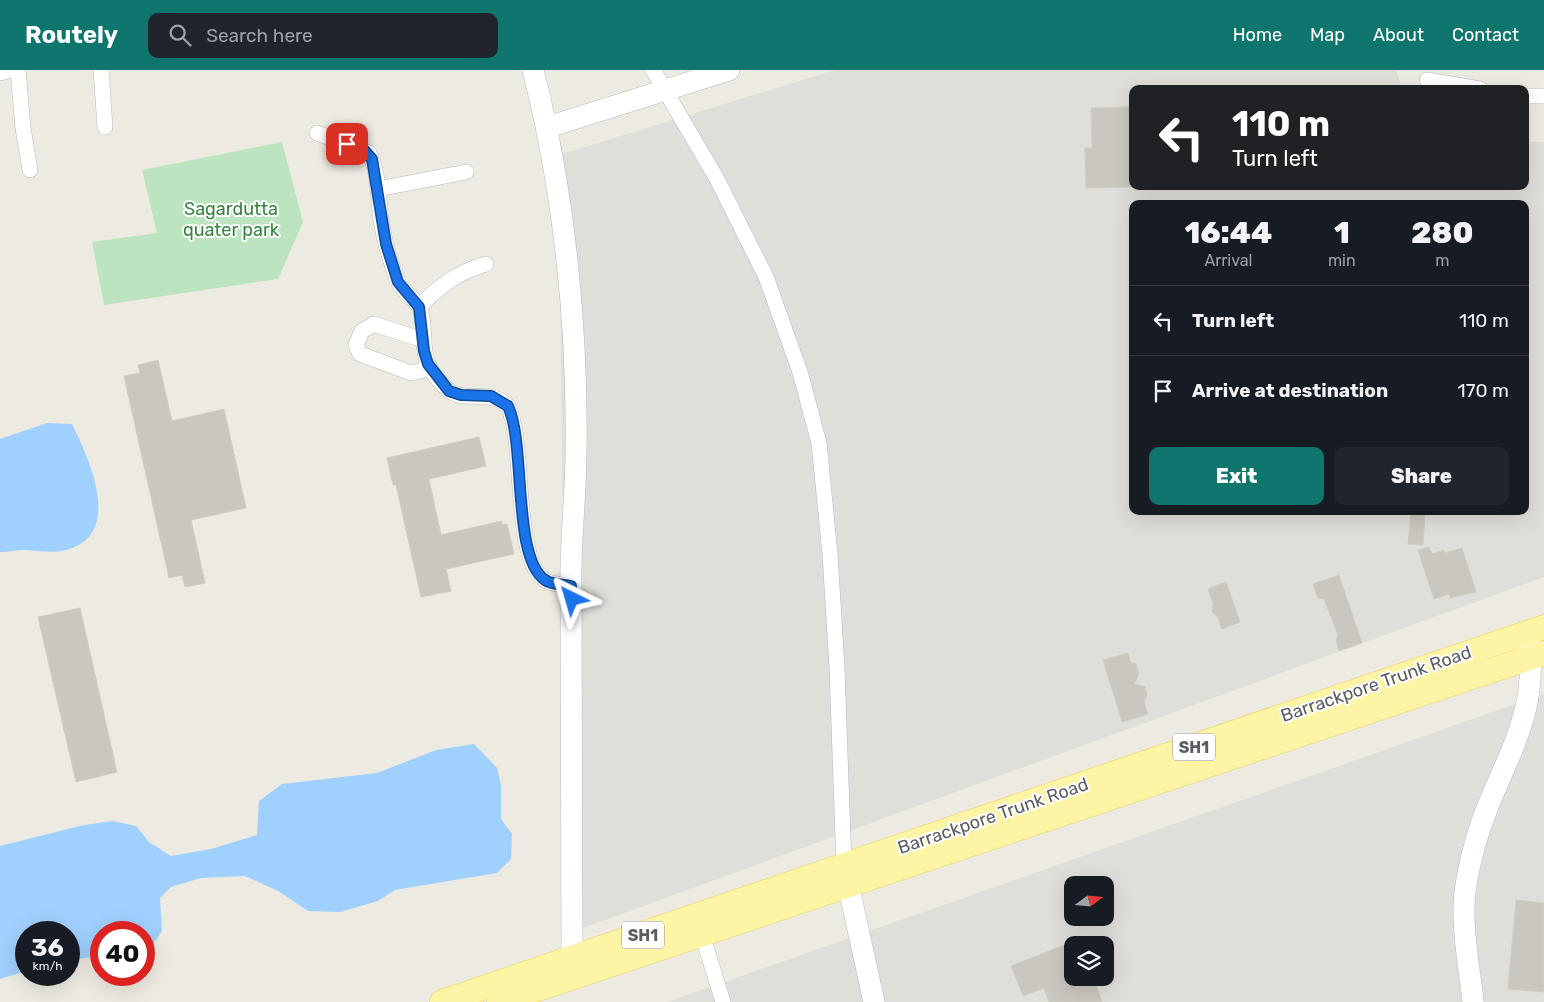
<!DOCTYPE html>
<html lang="en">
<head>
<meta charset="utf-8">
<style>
  :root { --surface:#171b24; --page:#20242c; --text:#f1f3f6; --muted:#9ea1a6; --line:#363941; --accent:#0f766e }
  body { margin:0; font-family:Rubik,sans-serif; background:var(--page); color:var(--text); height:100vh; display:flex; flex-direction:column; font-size:19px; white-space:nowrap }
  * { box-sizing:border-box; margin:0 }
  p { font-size:16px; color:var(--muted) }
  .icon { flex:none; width:28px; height:28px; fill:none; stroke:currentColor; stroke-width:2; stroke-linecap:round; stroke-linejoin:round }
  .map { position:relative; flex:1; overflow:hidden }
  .sheet { position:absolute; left:1129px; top:130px; width:400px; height:315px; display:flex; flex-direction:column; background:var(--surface); border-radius:10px; box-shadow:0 5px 20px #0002 }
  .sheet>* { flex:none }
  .banner { position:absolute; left:1129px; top:15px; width:400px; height:105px; border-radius:10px; box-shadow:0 5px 20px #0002; background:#202124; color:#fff; overflow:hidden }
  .needle { width:32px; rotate:74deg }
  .tools { position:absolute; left:1064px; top:806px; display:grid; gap:10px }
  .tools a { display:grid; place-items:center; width:50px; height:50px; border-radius:10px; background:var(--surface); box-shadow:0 5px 20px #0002; font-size:25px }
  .speed { position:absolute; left:15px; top:851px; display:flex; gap:10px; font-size:25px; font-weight:700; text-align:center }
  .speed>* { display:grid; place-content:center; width:65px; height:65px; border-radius:50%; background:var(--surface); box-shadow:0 5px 20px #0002; line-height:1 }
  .speed small { font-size:12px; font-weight:400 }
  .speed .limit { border:8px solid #d22; background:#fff; color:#111 }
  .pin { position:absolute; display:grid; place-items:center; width:42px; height:42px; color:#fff; margin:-21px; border-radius:10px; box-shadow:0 2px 8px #0006 }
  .me { position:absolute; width:55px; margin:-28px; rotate:320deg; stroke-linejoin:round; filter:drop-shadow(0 0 4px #0008) }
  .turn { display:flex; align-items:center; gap:18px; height:105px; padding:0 20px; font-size:22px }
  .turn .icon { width:65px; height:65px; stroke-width:2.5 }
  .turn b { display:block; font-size:35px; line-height:42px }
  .eta { display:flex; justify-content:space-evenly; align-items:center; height:85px; text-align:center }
  .eta b { font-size:30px; font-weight:800; line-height:35px }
  .primary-button { display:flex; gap:10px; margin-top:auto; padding:10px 20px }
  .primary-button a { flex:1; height:58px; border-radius:10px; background:var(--accent); color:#fff; font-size:20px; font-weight:800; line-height:58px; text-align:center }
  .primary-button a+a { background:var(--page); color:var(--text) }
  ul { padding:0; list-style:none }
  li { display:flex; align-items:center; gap:15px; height:70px; padding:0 20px; border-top:1px solid var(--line) }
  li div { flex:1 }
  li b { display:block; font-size:19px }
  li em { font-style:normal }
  header { display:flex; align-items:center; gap:30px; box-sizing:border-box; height:70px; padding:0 25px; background:var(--accent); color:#fff }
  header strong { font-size:24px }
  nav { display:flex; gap:28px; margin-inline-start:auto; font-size:18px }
  .search { width:350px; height:45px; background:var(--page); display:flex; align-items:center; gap:12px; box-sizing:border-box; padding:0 18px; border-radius:10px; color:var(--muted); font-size:19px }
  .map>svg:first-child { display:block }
  .industrial { fill:#e0ded9; fill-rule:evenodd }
  .green { fill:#bde4c0 }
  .water { fill:#a0d0fe }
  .building { fill:#cac7c0; stroke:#d1cdc0 }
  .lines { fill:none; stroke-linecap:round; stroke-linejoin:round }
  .street-casing { stroke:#b7b9be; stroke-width:16 }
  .secondary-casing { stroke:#b7bac0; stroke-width:22 }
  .primary-casing { stroke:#efcd57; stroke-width:25 }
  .street { stroke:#fff; stroke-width:15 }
  .secondary { stroke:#fff; stroke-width:21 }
  .primary { stroke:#fef4a5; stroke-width:24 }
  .route-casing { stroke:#114b97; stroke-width:12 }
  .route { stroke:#1a73e8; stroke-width:9 }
  .labels { text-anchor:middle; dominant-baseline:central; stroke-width:4; stroke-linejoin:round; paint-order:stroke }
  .shield { fill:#fff; stroke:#8c8e91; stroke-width:1 }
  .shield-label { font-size:16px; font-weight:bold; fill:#5a5d62 }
  .park-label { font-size:18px; fill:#36853e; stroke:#fff }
  .street-label { font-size:18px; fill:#5a5d62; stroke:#fff }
</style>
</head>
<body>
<header>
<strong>Routely</strong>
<div class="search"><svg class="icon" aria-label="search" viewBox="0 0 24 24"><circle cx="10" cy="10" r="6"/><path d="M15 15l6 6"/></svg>Search here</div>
<nav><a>Home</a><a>Map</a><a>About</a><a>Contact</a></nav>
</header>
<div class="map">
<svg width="1544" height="932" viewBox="0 0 1544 932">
  <rect width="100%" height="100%" fill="#edebe1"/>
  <!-- industrial -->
  <path class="industrial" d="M835,0H1396L1402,19H1132V116H1525V72H1544V507L567,864L559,85ZM1132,134H1525V441H1132Z
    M1544,624V932H667ZM1072,815H1105V848H1072ZM1072,875H1105V908H1072Z"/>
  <!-- green -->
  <path class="green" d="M282,72L303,152L278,209L104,235L92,172L157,163L142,100Z"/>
  <!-- water -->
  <path class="water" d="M47,353L72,354C90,390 124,465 66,480C52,484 37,480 23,480C16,480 8,482 0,482V369Z
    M474,674L497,698L501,715V749L512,764L511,789L497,803L395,820L378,831L340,842L308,841L278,821L245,806L201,808L171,817L160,828L162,861L151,877L144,879V862H101V886L69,890V862H26V901L0,909V776L84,755L113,751L136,756L149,772L171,786L211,779L257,765L259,731L282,714L377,703L436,680Z"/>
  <!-- building -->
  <path class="building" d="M1132,37V117L1086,118L1085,78H1092L1091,38Z
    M158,290L172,351L224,339L246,438L191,450L205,513L185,517L182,505L169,508L124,306L140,303L138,295Z
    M479,367L486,396L429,409L441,465L502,451V455L507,454L514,484L446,499L451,521L421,527L396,415H393L387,388Z
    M1411,441H1425L1423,475L1408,474Z
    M1429,477L1432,484L1444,480L1445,483L1462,478L1476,522L1450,528L1449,524L1434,529L1418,480Z
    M1339,505L1362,573L1339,581L1336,571L1338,565L1324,529L1318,528L1313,514Z
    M1226,512L1240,552L1222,559L1218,547L1212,542L1213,533L1208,519Z
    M80,538L117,702L76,712L38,547Z
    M1128,583L1131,593L1136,594L1139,604L1134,614L1145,617L1147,624L1144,632L1148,644L1122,652L1103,590Z
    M1516,830L1544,833V922L1508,919Z
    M1072,872V915L1094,908L1102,932H1049L1044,918L1023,926L1011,896Z"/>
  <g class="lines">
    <!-- street casing -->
    <g class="street-casing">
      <path id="street" d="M18,0L23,58L30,100
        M101,0L105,57
        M653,0L717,109L766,207L800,302L819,373L830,484L837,598L844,797
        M0,3L10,0
        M1427,10L1480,19
        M1525,26H1544
        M317,63L369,83C379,102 378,128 381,150C384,170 390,190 397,209C401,222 418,229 421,242C428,275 416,291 447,319C463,334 489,318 508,336C526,374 512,488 545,510C552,515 562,514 571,516
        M378,119L466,102
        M419,237C439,216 458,202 486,194
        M423,270L374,254L362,261L356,275L360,284L411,303L421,301L428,294
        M702,864L723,932"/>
    </g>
    <!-- secondary casing -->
    <g class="secondary-casing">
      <path id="secondary" d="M533,0C564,120 578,258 576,382C576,426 570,471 571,516C572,640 572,764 572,888L575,903
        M548,57L729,0
        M845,800L874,932
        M1473,932C1470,901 1463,868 1464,838C1464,818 1469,797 1474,778C1494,700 1544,650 1527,563"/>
    </g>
    <!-- primary casing -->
    <g class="primary-casing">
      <path id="primary" d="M442,932L1544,557
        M499,932L1544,583"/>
    </g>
    <!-- street -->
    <use href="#street" class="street"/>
    <!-- secondary -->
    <use href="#secondary" class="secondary"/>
    <!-- primary -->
    <use href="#primary" class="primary"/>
  </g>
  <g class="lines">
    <!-- route casing -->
    <g class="route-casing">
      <path id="route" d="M347,74L364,80L372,89L386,174L398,212L419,237L424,281L428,294L449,321L461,325L491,326L508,336C526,374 512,488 545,510C552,515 562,514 571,516L572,529"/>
    </g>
    <!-- route -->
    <use href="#route" class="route"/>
  </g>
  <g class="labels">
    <!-- shield labels -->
    <g class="shield">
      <rect x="1173" y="663.5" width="42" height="27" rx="4"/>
      <rect x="622" y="851.5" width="42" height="27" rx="4"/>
    </g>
    <g class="shield-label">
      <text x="1194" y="677">SH1</text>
      <text x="643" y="865">SH1</text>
    </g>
    <!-- park labels -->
    <g class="park-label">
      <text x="231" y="139">Sagardutta<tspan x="231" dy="21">quater park</tspan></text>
    </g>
    <!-- street labels -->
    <g class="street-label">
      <text transform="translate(1376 614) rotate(-19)">Barrackpore Trunk Road</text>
      <text transform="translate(993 746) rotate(-19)">Barrackpore Trunk Road</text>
    </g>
  </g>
</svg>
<div class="tools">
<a><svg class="needle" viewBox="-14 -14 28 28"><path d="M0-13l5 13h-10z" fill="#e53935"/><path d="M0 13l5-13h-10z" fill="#9ea1a6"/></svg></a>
<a><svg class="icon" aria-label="layers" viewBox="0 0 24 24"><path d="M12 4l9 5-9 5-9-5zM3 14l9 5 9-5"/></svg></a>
</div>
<div class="speed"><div>36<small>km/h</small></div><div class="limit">40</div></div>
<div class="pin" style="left:347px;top:74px;background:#d93025"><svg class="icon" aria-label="arrive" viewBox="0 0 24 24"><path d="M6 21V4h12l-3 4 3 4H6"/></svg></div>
<svg class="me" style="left:572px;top:529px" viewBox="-20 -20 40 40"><path d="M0-17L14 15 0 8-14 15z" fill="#1a73e8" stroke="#fff" stroke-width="4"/></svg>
<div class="banner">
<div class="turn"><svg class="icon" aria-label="left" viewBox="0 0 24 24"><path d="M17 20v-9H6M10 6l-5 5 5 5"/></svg><div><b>110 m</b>Turn left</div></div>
</div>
<section class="sheet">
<div class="eta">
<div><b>16:44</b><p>Arrival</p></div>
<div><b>1</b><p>min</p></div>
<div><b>280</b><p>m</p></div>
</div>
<ul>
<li><svg class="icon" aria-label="left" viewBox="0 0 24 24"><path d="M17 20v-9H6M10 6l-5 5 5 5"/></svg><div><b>Turn left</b></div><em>110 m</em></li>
<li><svg class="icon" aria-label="arrive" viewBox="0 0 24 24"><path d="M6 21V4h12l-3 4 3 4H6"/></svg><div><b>Arrive at destination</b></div><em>170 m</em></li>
</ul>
<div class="primary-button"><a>Exit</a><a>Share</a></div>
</section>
</div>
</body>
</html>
